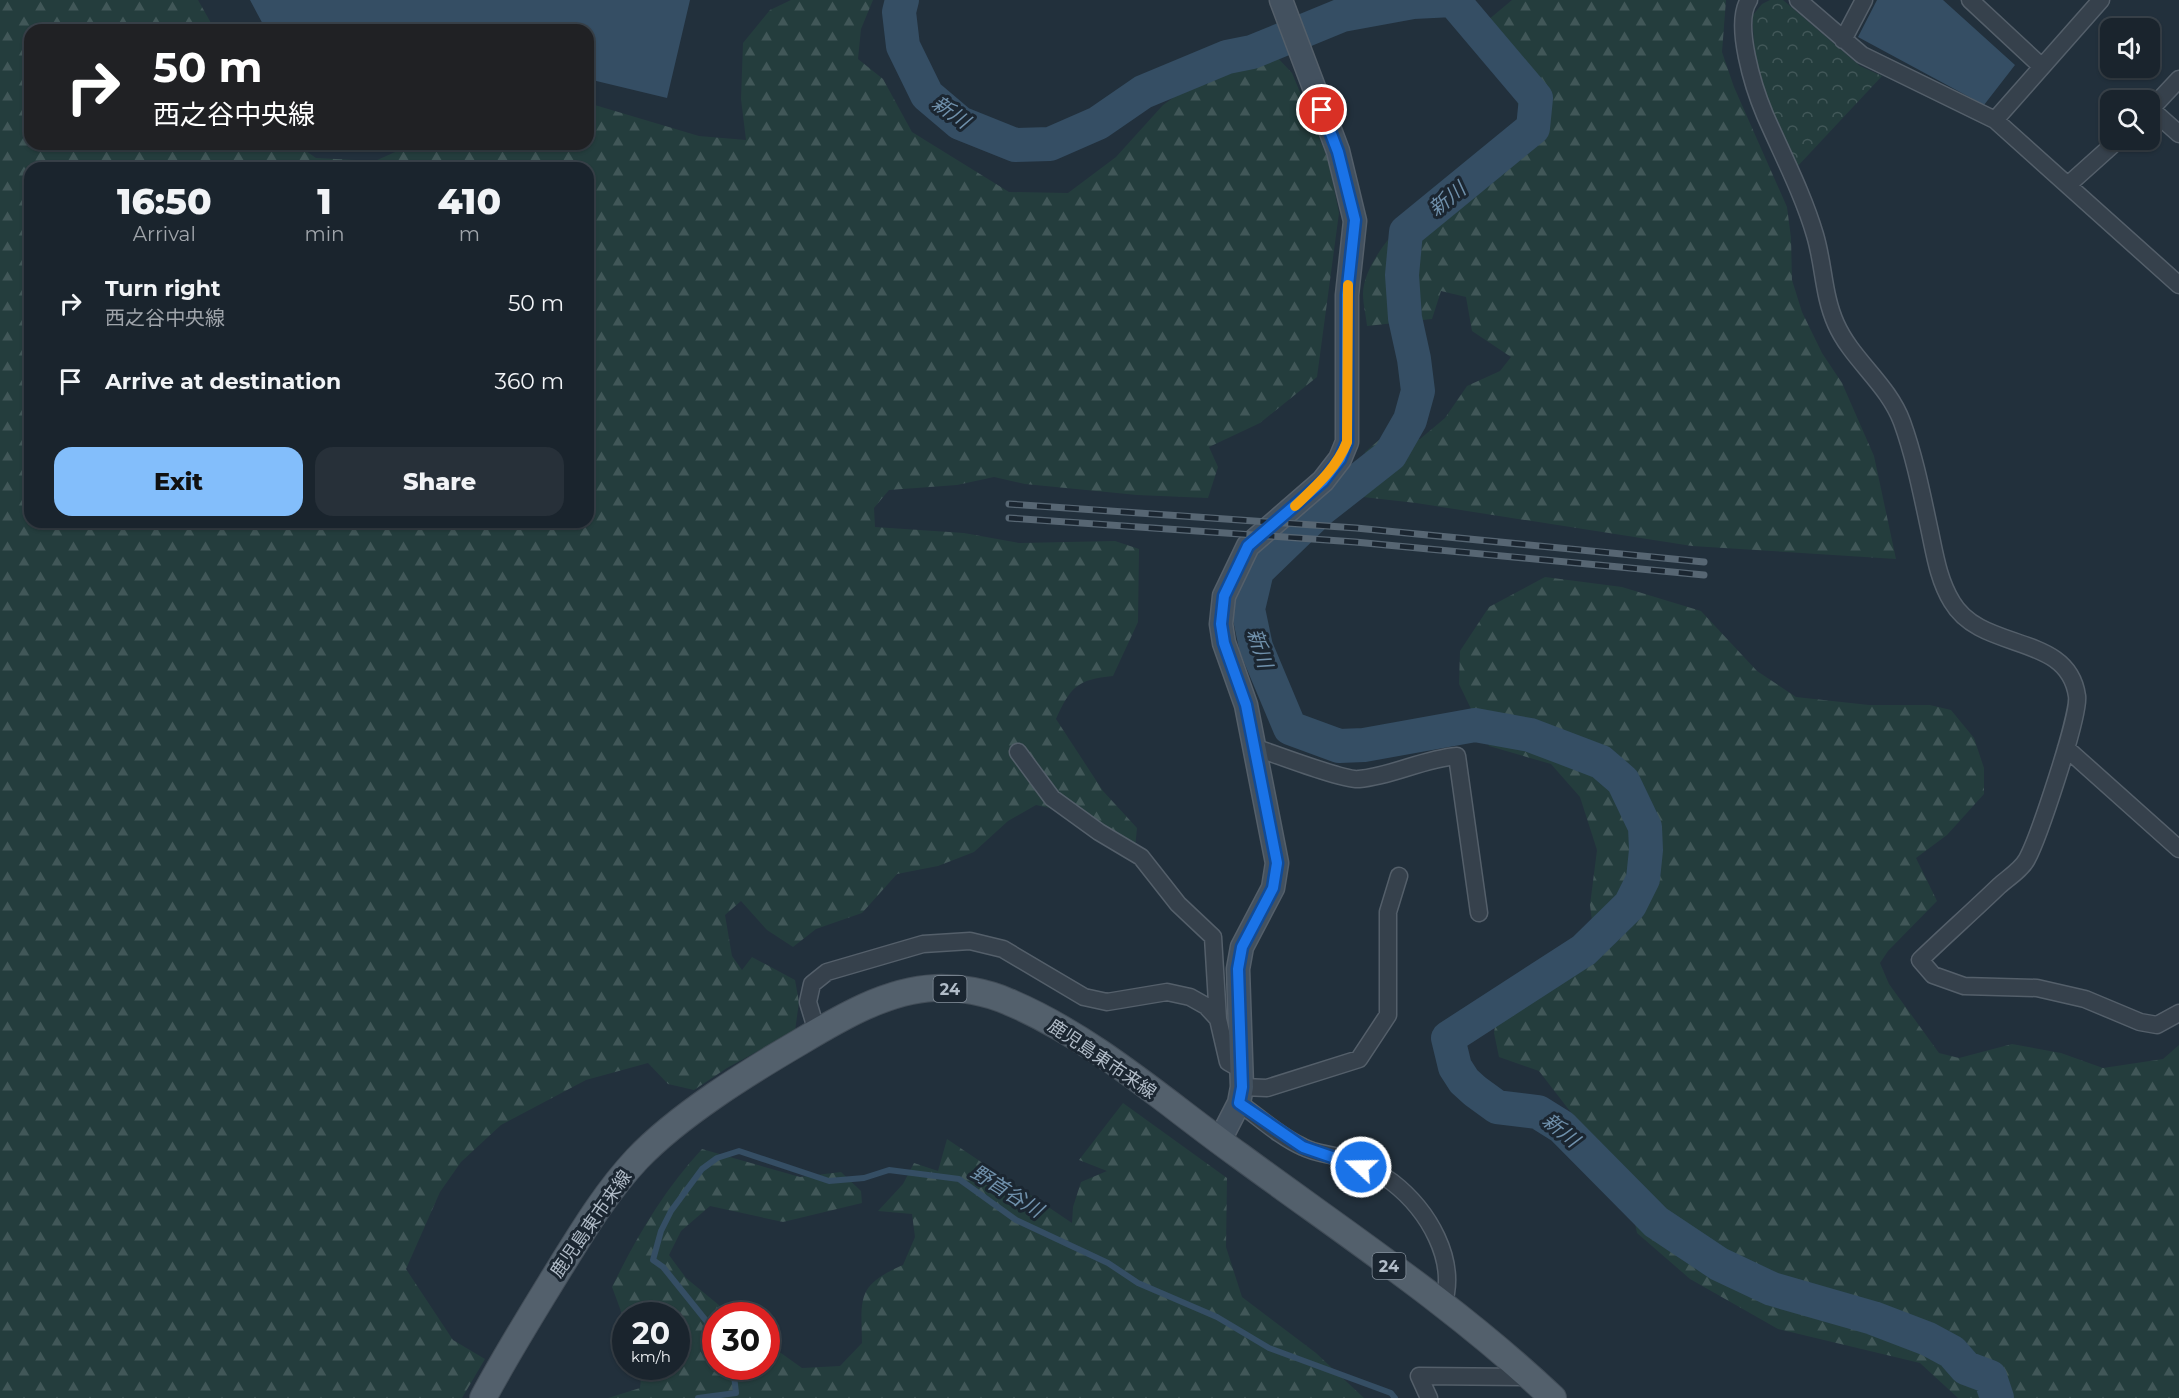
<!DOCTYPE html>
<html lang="en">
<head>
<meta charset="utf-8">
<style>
  :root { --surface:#1a242d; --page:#273039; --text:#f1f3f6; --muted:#9fa4aa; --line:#384149; --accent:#83befb }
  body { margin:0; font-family:Montserrat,"Noto Sans JP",sans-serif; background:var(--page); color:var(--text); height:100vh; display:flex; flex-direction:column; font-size:22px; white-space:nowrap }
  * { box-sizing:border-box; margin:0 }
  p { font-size:20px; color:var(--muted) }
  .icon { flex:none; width:33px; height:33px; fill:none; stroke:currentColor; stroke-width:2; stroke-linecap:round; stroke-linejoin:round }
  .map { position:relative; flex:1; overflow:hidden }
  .side { position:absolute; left:24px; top:162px; width:570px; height:366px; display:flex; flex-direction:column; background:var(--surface); border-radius:18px; box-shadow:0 2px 4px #0004,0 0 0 2px var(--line) }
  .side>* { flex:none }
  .guide { position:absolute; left:24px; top:24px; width:570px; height:126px; border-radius:18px; box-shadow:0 2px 4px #0004,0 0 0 2px var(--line); background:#202124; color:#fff; overflow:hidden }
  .tools { position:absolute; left:2100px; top:18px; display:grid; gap:12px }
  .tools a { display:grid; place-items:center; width:60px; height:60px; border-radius:12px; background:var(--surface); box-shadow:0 2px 4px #0004,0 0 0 2px var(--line); font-size:30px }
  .speed { position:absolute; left:612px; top:1302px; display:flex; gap:12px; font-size:30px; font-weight:700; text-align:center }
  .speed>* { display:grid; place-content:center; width:78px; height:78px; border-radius:50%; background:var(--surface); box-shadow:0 2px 4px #0004,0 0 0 2px var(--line); line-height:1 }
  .speed small { font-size:15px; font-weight:400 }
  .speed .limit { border:9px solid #d22; background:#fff; color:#111 }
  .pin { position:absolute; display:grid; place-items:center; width:51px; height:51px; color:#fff; margin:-26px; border:3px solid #fff; border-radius:50%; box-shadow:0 2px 6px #0007 }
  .me { position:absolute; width:66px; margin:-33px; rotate:291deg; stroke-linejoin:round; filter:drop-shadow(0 0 4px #0008) }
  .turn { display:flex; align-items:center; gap:21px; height:126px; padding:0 30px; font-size:27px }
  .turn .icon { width:78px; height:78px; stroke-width:2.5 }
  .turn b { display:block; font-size:42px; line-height:51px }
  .eta { display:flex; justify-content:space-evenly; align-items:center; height:102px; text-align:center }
  .eta b { font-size:36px; font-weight:800; line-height:42px }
  .action { display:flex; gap:12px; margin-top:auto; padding:12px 30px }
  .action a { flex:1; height:69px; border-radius:18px; background:var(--accent); color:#111; font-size:24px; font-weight:800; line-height:69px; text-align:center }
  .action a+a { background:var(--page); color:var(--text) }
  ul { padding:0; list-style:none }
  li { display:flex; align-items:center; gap:18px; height:78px; padding:0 30px }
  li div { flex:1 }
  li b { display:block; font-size:22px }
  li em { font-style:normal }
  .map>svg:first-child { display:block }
  .forest { fill:url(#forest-firs); fill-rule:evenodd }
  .park { fill:url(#park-crowns) }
  .water { fill:#354e64 }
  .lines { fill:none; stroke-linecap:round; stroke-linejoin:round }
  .stream { stroke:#354e64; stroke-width:6 }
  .river { stroke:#354e64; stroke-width:34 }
  .street-casing { stroke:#545f6a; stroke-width:19 }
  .secondary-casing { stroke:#545f6a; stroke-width:25 }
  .primary-casing { stroke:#424d58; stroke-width:28 }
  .street { stroke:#36414c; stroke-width:16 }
  .secondary { stroke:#43515f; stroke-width:22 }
  .primary { stroke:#53606c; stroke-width:26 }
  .rail-casing { stroke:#576673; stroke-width:7 }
  .rail { stroke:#1b2631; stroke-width:4.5; stroke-dasharray:14; stroke-linecap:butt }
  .route-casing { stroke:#114b97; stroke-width:15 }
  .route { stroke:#1a73e8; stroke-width:10 }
  .slow { stroke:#f59e0b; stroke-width:10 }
  .labels { text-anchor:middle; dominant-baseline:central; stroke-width:6; stroke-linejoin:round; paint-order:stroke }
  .shield { fill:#1b2631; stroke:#848f9b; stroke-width:1.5 }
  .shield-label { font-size:16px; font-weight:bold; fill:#b1bcc8 }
  .street-label { font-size:18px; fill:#b1bcc8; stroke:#1b2631 }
  .water-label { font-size:20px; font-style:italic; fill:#7091ac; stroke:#1b2631 }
</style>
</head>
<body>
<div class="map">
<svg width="2179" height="1398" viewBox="0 0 2179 1398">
  <defs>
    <pattern id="forest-firs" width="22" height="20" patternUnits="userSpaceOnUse" patternTransform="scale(1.5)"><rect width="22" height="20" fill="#243d3d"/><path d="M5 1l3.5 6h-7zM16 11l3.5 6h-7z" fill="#415758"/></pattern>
    <pattern id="park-crowns" width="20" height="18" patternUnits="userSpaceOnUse" patternTransform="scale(1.5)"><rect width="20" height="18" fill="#243d3d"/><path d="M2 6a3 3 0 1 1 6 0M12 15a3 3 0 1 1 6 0" fill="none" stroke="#415758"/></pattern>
  </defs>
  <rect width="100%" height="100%" fill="#22303c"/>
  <!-- forest -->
  <path class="forest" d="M0,0H198L215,30H30V144H296L316,158L375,161L413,144H588V103L699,136L746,140L741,99L743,43L770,10L791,0H873L861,29L858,59L883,79L912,132L1009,192L1068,193L1116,157L1163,105L1204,76L1249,60L1276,56L1292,73L1328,159L1339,213L1317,377L1260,423L1209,447L1218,467L1208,498L1137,495L1025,484L994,477L957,485L889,490L874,508L875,527L964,533L1019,543L1115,541L1139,549L1138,622L1113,676C1077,679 1070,688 1056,719L1103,791L1137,828L1135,848L1080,815L1036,805L1008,821L974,852L938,866L897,874L862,913L816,929L793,947L767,930L741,901L725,915L732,956L742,970L752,957L795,980L799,1002L795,1031L727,1068L694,1090L668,1084L648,1063L586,1080L501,1125L461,1162L440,1192L406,1269L453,1340L485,1359L462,1398H0ZM30,168H588V522H30Z
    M1512,0H1726L1722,52L1734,87L1787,207L1791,238L1792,280L1802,312L1822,353L1842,383L1874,456L1896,559L1692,546L1416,503L1363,497L1365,452L1386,434L1420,439L1445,418L1467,386L1500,371L1511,357L1472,331L1466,297L1441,291L1432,319L1367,326C1366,315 1363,304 1363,294C1364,236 1481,156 1521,116L1509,70L1486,63L1469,36Z
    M1545,577L1622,587L1701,611L1757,671L1796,697L1869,705H1930L1951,710L1974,738L1984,768V794L1947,835L1916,858L1937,901L1888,951L1880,963L1889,984L1939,1053L1959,1058L2012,1044L2061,1053L2103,1068L2163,1059L2179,1045V1398H1958L1920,1363L1778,1329L1690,1279L1637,1233L1623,1168L1576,1119L1539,1071L1499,1057L1494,1033L1498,1005L1597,961L1590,905L1597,850L1580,797L1551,764L1489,746L1459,684L1460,651L1489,607Z
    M1123,1103L1227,1178L1226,1247L1242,1297L1316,1353L1364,1398H608L640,1388L642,1367L676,1366V1316H626L625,1322L612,1287C637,1236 664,1190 702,1149L800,1177L841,1172L861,1191L862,1203L783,1222L710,1206L681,1231L669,1255L686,1278L731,1315L716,1316V1366H766L767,1343L802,1368L840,1366L862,1343C861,1297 857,1285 903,1265L915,1237L912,1214L878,1211L903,1184L914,1163L938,1171L947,1139L1072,1223L1073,1207L1081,1182L1107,1171L1079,1160Z"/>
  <!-- park -->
  <path class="park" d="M1770,0H1783L1860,66L1882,76L1796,168L1765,97L1756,65L1752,16L1762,4Z"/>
  <!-- water -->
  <path class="water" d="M250,0H690L667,98L588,79V30H266Z
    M1877,0H1943L2015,65L1984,105L1858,37Z"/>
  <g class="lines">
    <!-- stream -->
    <path class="stream" d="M716,1333L663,1267L653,1260L661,1231L671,1211L702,1169L717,1158L739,1151L829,1181L864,1178L889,1170L959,1179L1016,1220L1108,1263L1138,1283L1217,1317L1269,1348L1391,1393L1395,1398
      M698,1398L736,1393L733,1366"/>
    <!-- river -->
    <path class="river" d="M902,0L899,12L903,46L927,95L960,123L1015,145L1050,144L1098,123L1143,92L1227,57L1252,52L1342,15L1413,2L1453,0L1536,98L1533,128L1406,232L1402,275L1405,318L1414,359L1418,391L1410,420L1390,455L1320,510L1257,571L1248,609L1256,647L1290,728L1339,746L1364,745L1475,725L1530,735L1601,762L1623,781L1645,827L1646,850L1643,879L1630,905L1584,950L1448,1038L1455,1067L1464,1081L1475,1091L1497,1107L1538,1112L1562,1127L1656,1222L1719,1264L1772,1289L1873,1318L1928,1339L1952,1352L1966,1368L1990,1377L1997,1398"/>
    <!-- street casing -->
    <g class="street-casing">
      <path id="street" d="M1749,0C1733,24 1754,89 1765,115C1782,154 1803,194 1815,235C1824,265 1823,295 1836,324C1852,360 1888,384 1902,422C1915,458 1922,495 1930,532C1935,556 1939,581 1952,602C1982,653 2068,632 2077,696C2080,715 2038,839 2027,859C2022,869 2008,878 1999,886C1973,911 1946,935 1920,960L1933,975L1964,986L2037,988L2085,999L2140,1022L2157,1025L2179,1013
        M1798,0L1862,55L1995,120L2179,285
        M1970,0L2041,66
        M1843,40L1864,0
        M2151,109L2179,134
        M2150,110L2179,79
        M1995,120L2101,0
        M2069,184L2118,140
        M1254,747C1272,753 1345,781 1359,779C1393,776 1422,759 1457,756L1479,913
        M2066,748L2179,849
        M1018,752L1052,798L1099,832L1141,857L1178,904L1213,937L1218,1019
        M817,1032L808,1002L812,984L827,972L923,944L970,941L1003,949L1084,997L1107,1002L1167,992L1190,997L1206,1006L1218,1019L1228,1062L1242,1070
        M1242,1087L1267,1088L1359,1059L1388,1015V912L1399,876
        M1239,1103C1259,1117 1280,1137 1303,1147C1316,1154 1333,1154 1347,1160C1361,1165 1380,1173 1392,1182C1428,1210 1458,1260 1443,1305
        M1429,1398L1419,1376L1531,1377"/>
    </g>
    <!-- secondary casing -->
    <g class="secondary-casing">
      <path id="secondary" d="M1219,1142L1239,1103L1242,1087L1238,969L1242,947L1273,888L1277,863L1246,705L1224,643L1221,624L1224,596L1248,546L1323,481L1340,459L1347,442V295L1355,221L1338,151L1281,0"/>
    </g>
    <!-- primary casing -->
    <g class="primary-casing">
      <path id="primary" d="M483,1398C507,1353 534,1310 561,1266C584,1229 607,1191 637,1159C679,1115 747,1073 800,1042C840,1018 887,990 935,988C959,987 987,992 1009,1002C1094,1038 1166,1103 1240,1156C1346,1234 1457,1307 1553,1398"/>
    </g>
    <!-- street -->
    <use href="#street" class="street"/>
    <!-- secondary -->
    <use href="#secondary" class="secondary"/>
    <!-- primary -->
    <use href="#primary" class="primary"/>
    <!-- rail casing -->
    <g class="rail-casing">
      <path id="rail" d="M1009,504L1356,528L1704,562
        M1009,518L1355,542L1704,575"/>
    </g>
    <!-- rail -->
    <use href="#rail" class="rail"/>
  </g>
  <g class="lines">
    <!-- route casing -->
    <g class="route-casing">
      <path id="route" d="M1322,110L1338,152L1355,220L1347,295V442L1340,459L1323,481L1248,546L1224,596L1221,624L1224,643L1246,705L1277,863L1273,888L1242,947L1238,969L1242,1087L1239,1103L1303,1147L1361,1167"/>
    </g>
    <!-- route -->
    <use href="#route" class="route"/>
    <!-- slow -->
    <path class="slow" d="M1295,506C1316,486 1336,469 1347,442L1348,285"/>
  </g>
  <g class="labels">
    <!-- shield labels -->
    <g class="shield">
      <rect x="933.5" y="976" width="33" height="26" rx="4.5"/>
      <rect x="1372.5" y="1253" width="33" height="26" rx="4.5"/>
    </g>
    <g class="shield-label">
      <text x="950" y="989">24</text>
      <text x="1389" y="1266">24</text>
    </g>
    <!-- street labels -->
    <g class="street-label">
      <text transform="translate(1102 1059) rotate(34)">鹿児島東市来線</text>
      <text transform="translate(591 1224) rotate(-55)">鹿児島東市来線</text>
    </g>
    <!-- water labels -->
    <g class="water-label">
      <text transform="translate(951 112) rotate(35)">新川</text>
      <text transform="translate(1447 199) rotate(-39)">新川</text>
      <text transform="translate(1260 648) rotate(72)">新川</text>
      <text transform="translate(1561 1130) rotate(39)">新川</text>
      <text transform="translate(1007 1191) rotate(32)">野首谷川</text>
    </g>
  </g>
</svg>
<div class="tools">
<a><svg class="icon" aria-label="sound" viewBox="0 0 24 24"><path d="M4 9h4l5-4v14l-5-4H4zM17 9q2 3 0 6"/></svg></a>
<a><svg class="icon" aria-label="search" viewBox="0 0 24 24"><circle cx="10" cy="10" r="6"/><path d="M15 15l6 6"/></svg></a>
</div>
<div class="speed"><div>20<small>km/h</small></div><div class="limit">30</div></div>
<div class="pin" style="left:1322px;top:110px;background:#d93025"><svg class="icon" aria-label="arrive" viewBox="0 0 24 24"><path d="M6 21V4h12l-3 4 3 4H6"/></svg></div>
<svg class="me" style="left:1361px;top:1167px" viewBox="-20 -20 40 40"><circle r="17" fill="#1a73e8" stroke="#fff" stroke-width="3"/><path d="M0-11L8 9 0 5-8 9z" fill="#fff"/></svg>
<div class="guide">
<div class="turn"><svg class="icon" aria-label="right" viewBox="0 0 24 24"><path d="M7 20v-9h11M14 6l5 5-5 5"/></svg><div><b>50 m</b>西之谷中央線</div></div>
</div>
<section class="side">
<div class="eta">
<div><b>16:50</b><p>Arrival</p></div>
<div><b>1</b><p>min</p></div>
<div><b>410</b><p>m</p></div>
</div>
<ul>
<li><svg class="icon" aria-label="right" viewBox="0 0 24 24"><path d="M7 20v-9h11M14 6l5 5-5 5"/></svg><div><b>Turn right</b><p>西之谷中央線</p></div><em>50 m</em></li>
<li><svg class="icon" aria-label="arrive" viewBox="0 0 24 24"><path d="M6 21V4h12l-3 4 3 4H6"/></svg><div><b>Arrive at destination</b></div><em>360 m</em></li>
</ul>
<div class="action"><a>Exit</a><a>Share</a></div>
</section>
</div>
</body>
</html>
